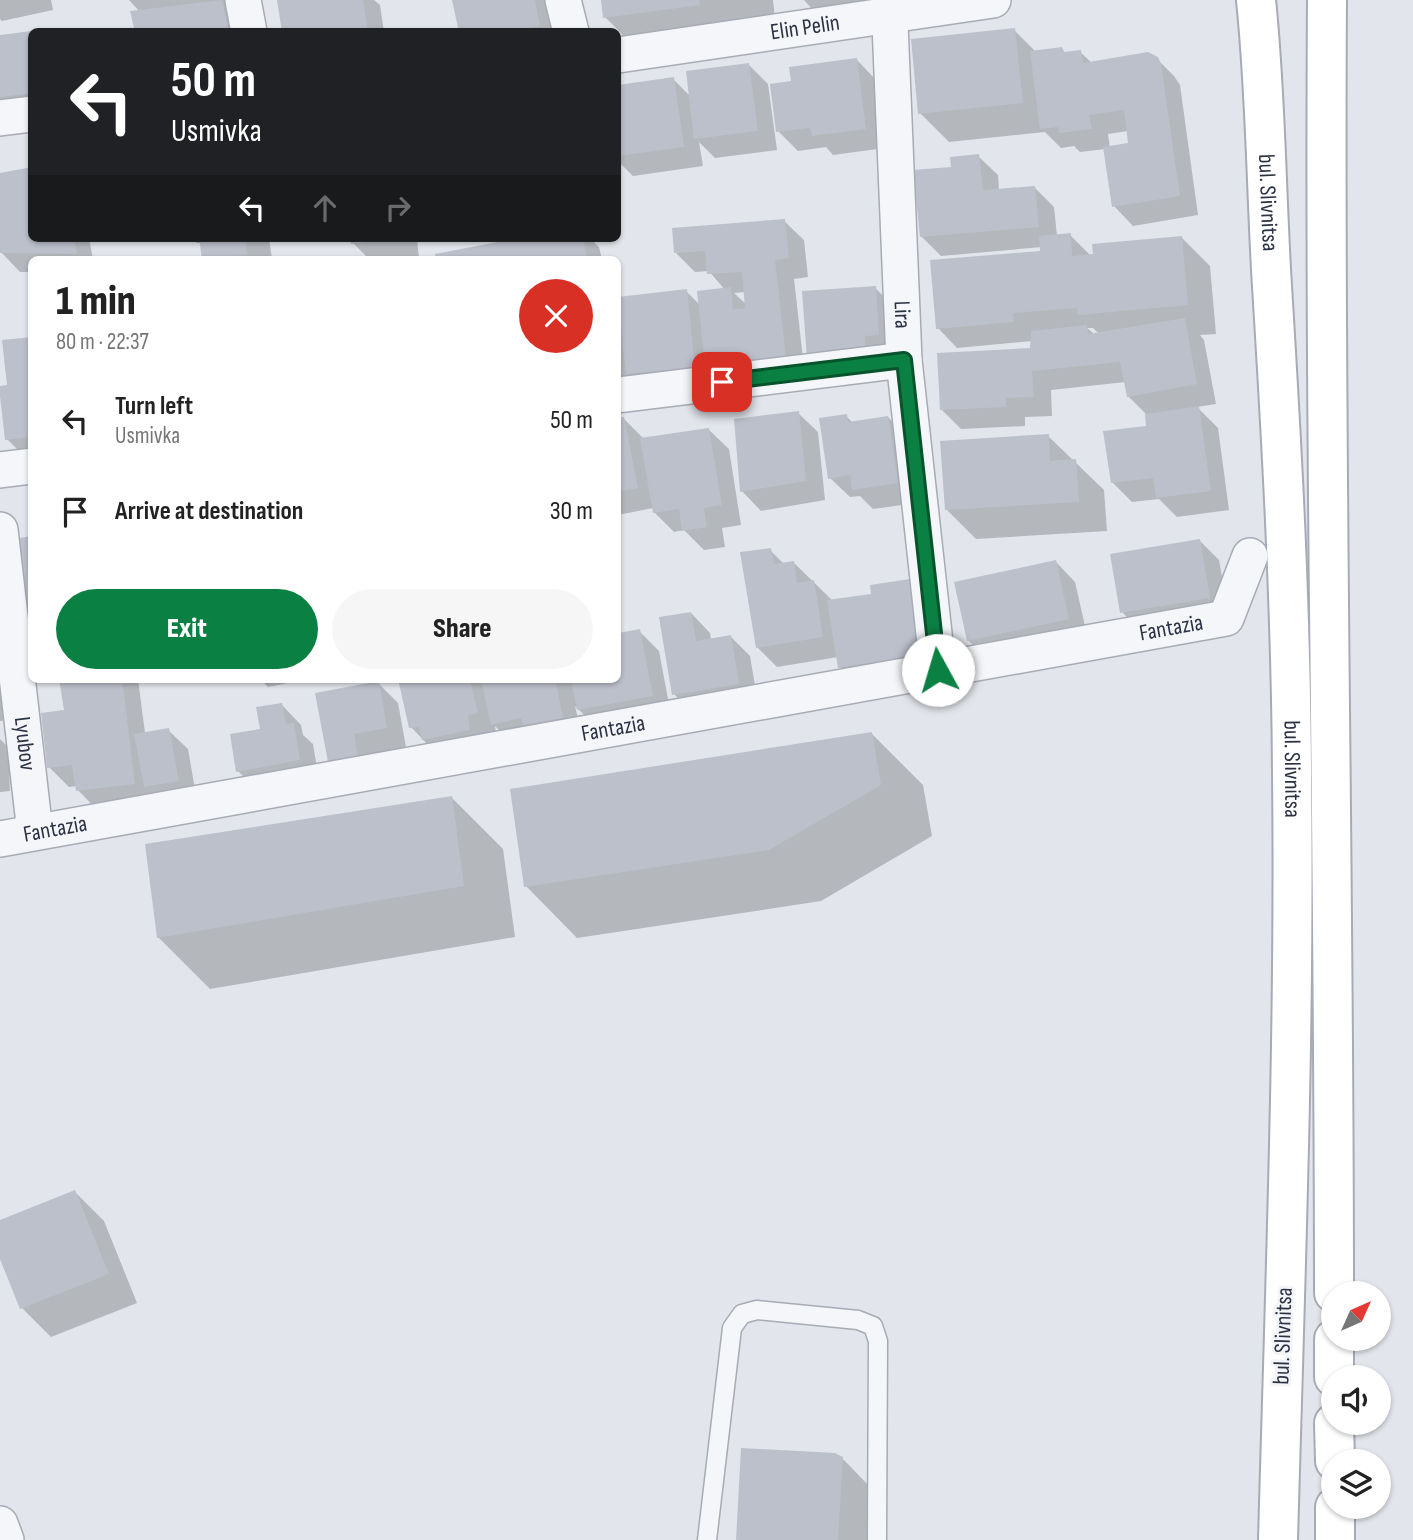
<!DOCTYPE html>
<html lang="en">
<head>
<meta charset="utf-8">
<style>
  :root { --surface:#fff; --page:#f6f6f6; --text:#222; --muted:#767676; --accent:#0b8043 }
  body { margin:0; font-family:"Sofia Sans Condensed",sans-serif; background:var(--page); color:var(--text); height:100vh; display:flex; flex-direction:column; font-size:26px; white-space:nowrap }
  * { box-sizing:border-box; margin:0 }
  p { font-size:23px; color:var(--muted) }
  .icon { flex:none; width:38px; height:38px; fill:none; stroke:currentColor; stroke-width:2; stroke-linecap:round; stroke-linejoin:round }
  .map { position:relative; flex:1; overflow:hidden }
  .drawer { position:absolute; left:28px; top:256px; width:593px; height:427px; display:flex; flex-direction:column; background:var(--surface); border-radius:10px; box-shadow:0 2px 5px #0004 }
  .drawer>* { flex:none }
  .top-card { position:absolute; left:28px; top:28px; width:593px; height:214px; border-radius:10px; box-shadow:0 2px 5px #0004; background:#202124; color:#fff; overflow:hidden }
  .needle { width:46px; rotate:45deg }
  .controls { position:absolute; left:1321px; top:1281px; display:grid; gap:14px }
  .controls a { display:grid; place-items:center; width:70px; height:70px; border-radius:50%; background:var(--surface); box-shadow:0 2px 5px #0004; font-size:35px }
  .pin { position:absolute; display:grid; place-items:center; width:60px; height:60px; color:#fff; margin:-30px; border-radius:14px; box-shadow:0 4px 10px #0006 }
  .me { position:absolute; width:77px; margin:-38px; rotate:354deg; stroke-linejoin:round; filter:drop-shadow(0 0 5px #0008) }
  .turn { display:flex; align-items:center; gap:24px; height:147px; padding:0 28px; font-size:32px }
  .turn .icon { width:91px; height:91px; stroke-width:2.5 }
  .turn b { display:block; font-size:49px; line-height:60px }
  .lanes { display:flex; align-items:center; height:66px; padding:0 28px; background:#0003; justify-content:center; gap:35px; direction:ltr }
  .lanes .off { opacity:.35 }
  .round { display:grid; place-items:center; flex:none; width:74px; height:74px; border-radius:37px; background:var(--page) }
  .headline { display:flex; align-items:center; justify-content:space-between; height:119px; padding:0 28px }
  h1 { font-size:42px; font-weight:800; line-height:52px }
  .button { display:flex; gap:14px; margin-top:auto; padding:14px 28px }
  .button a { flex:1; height:80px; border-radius:42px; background:var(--accent); color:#fff; font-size:28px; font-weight:800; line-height:80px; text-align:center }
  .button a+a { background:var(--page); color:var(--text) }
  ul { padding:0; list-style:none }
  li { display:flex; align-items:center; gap:21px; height:91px; padding:0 28px }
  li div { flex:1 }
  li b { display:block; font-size:26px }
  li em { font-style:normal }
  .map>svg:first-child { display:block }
  .shadow { fill:#0003; fill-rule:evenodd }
  .building { fill:#bcc0cb }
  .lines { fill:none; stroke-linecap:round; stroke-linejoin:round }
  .service-casing { stroke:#a7abb5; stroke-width:21 }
  .minor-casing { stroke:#a7abb5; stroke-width:38 }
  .secondary-casing { stroke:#a7abb5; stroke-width:42 }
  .service { stroke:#f5f6f9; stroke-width:18 }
  .minor { stroke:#f5f6f9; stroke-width:35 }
  .secondary { stroke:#fff; stroke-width:38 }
  .route-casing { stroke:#07532c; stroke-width:18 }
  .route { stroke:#0b8043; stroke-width:12 }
  .labels { text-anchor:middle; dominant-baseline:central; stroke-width:6; stroke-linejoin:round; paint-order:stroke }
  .street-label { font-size:23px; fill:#2a3143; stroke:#f2f4f8 }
</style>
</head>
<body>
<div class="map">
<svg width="1413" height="1540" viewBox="0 0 1413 1540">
  <rect width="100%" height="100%" fill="#e2e5eb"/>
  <!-- shadow -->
  <path class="shadow" d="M0,0H51L53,10L2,21L0,19Z
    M129,0H244L225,4L241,21L244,32H136L140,12Z
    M279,0H374L380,5L384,32H284Z
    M454,0H549L556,32H460Z
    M603,0H773L775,18L634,46L605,17Z
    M804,0H871L873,15L824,22Z
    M1014,30L1036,52L1061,49L1066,53L1080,52L1092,63L1154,56L1174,76L1180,85L1198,215L1133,226L1114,206L1105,149L1080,152L1074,146L1061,148L1045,132L949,142L920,113ZM1128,131L1130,144L1110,148L1108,134Z
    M32,33V115L0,119V37Z
    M857,60L876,80L885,148L833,155L826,147L798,151L778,131L793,82Z
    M749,65L768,84L777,150L715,158L699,142L703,166L633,176L618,161V87L673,79L691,97Z
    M978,156L998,175L999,190L1034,187L1054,207L1057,236L1070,235L1090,255L1181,237L1210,266L1216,334L1200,335L1204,340L1216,404L1197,407L1218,428L1229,510L1177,517L1159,499L1132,502L1112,482L1148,427L1146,414L1128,396L1126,382L1051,390L1052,416L1025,417V426L961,429L942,410L1032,350V341L957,348L938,328L1042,252V247L941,256L921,236L953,169ZM1087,328H1093L1099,334H1094Z
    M0,175L32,238H89L93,259H32V272H20L1,252Z
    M784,221L804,240L808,277L794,279L806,385L618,393V310L621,313L686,291L700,305L725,290L709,271L695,272L676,253ZM745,292L747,305L734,293Z
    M191,238H269L272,259H204L202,243H197Z
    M352,238H417L419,259H369L353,243Z
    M527,238H590L599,247L602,259H438Z
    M875,288L895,307L885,373L829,377Z
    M32,339V458L27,459L7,439L9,387Z
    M798,413L818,432L825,500L761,511L742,491Z
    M846,416L853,423L888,417L907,437L917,503L873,509L860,496L850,497L830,478Z
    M624,419L643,438L709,430L729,449L741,525L722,528L725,547L704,550L684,530L674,532L654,512L653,508L618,515V420Z
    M1048,436L1104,490L1107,531L976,539L947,510Z
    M1199,540L1219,560L1229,617L1142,632L1122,612Z
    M770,550L784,564L793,562L833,601L873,595L909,581L929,600L941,674L859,687L840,667L838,657L777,667L757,647Z
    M1056,562L1075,582L1088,639L988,660L968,640Z
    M691,613L710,633L711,640L731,637L750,656L758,703L694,714L674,694Z
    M618,626L619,635L639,631L659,651L671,715L599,729L575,706L584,745L512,743L495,726L496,733L430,747L411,727L401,679H480L484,683L483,679H618Z
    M0,629L28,716L0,721Z
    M61,679H138L145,733L168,730L188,749L197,801L97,810L78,790L77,786L69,787L49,767L65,711Z
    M260,679H308L268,687Z
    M378,683L398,703L406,747L372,754L377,775L349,780L329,761Z
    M282,705L301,725L303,735L313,744L319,780L258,791L238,771L262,730Z
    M871,733L923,785L932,836L821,901L577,938L526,886Z
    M0,739L8,747L10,791L0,792Z
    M451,797L503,849L515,937L210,989L158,937Z
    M75,1192L104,1221L137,1303L51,1337L22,1308L0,1254V1222Z
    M842,1458L871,1488L868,1540H738Z"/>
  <!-- building -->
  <path class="building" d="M222,0L229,32H135L130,11Z
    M277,0H363L368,32H282Z
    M452,0H535L540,26L513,32H459Z
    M601,0H699L700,5L603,18Z
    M1015,28L1023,103L918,114L911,39Z
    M32,31V93L0,97V35Z
    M1062,47L1064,52L1081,50L1083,63L1148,52L1158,57L1161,64L1180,196L1112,207L1103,147L1128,143L1124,110L1089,115L1092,129L1059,133L1058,127L1040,129L1030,51Z
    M857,58L866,129L812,136L810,128L776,132L770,84L791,81L789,67Z
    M749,63L758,131L694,139L686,71Z
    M674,77L684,147L618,156V85Z
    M979,154L983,190L1035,186L1039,227L920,237L913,170L951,167L950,157Z
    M32,167V238H74L77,254L0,253V173Z
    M785,219L789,258L775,260L787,366L706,375L697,291L731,287L733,309L745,308L742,272L707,274L705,251L674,253L672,228Z
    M1071,233L1072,256L1093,254L1092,244L1182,236L1188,305L1078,315L1077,308L1013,313L1014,322L936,329L930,260L1040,251L1039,236Z
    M199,238H245L247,255L202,259Z
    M351,238H384V240L351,244Z
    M518,238H583L587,259H436L435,254Z
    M876,286L879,335L865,336L866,354L807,359L802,291Z
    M687,289L695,367L626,374L618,297Z
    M1185,318L1197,384L1127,397L1120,362L1032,371L1034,397L1006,398V407L940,410L937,353L1030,348L1031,331L1087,325L1088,334Z
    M32,337V437L5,440L0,396V386L7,385L2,340Z
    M1199,406L1211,491L1156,498L1153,478L1111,483L1103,431L1146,426L1145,414Z
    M799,411L806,481L740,492L734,419Z
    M847,414L848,422L888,416L898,483L852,490L850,475L828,479L819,418Z
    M624,417L638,488L618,492V418Z
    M709,428L722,505L704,508L707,527L682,531L679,509L653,513L640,438Z
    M1049,434L1050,461L1076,459L1079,502L945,510L940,441Z
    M32,536V628L27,629L14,539Z
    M1200,539L1210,598L1120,613L1110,554Z
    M771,548L774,564L794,561L797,583L814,580L823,637L756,648L740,552Z
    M1056,560L1069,619L967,641L954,582Z
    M910,579L922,654L838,668L827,600L871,594L870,585Z
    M691,612L696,641L731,635L739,684L672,695L659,617Z
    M640,629L653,696L577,710L571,679H618V633Z
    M59,679H122L135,784L76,791L72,765L47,768L41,713L64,710Z
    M398,679H470L478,713L468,715L470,730L422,740L419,727L409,728Z
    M481,679H555L565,726L525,734L521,718L491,725Z
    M379,681L387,728L354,734L358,756L328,762L315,693Z
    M282,703L286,724L294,723L300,760L236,772L230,734L260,729L256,707Z
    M169,728L179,781L144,787L134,734Z
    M872,732L881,785L769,850L524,887L510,789Z
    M452,796L464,886L157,938L145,844Z
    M75,1190L109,1274L20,1309L0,1259V1220Z
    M741,1448L835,1453L843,1457L838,1540H736Z"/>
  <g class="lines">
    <!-- service casing -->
    <g class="service-casing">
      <path id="service" d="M707,1540L732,1328L742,1314L757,1310L858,1320L873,1326L878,1341L877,1540"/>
    </g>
    <!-- minor casing -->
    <g class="minor-casing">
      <g id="minor">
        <path d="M243,0L249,32"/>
        <path d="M563,0L571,32"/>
        <path id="s1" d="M889,0L904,360L938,670"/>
        <path id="s2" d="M618,55L993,0"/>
        <path d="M0,118L32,114"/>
        <path d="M618,395L904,360"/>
        <path d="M0,470L32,466"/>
        <path id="s3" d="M0,530L35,832"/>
        <path id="s4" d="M0,839L1226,618L1250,556"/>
        <path d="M0,1524L6,1540"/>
      </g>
    </g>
    <!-- secondary casing -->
    <g class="secondary-casing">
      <g id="secondary">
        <path id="s5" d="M1256,0C1266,95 1266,190 1272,286C1282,448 1291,611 1292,773C1295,1029 1285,1285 1278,1540"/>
        <path d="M1327,0C1324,431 1334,862 1334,1293"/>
        <path d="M1334,1339V1377"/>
        <path d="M1334,1423L1335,1461"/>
        <path d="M1335,1507V1540"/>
      </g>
    </g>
    <!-- service -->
    <use href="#service" class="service"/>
    <!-- minor -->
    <use href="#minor" class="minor"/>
    <!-- secondary -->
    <use href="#secondary" class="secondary"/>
  </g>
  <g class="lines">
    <!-- route casing -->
    <g class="route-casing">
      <path id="route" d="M722,382L904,360L938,670"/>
    </g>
    <!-- route -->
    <use href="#route" class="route"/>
  </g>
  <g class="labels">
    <!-- street labels -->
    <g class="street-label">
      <text stroke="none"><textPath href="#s2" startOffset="189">Elin Pelin</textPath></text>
      <text stroke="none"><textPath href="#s5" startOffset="203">bul. Slivnitsa</textPath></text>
      <text stroke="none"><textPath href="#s1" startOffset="315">Lira</textPath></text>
      <text stroke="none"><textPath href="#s4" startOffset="1190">Fantazia</textPath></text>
      <text stroke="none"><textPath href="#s4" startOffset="623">Fantazia</textPath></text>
      <text stroke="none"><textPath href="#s3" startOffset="215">Lyubov</textPath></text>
      <text stroke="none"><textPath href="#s5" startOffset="770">bul. Slivnitsa</textPath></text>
      <text stroke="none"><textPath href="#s4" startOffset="56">Fantazia</textPath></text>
      <text transform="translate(1283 1336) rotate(-88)">bul. Slivnitsa</text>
    </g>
  </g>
</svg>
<div class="controls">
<a><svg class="needle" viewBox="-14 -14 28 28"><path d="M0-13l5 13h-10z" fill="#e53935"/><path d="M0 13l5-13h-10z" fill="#767676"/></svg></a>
<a><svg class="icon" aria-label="sound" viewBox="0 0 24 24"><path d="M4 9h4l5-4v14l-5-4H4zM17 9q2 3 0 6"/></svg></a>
<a><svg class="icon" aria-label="layers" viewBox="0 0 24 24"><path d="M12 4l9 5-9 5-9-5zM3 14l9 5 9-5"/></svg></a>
</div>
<div class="pin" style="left:722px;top:382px;background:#d93025"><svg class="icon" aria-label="arrive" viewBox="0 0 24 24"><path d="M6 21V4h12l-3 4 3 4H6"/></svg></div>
<svg class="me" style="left:938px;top:670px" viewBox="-20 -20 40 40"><circle r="19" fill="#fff"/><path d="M0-13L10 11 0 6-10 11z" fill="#0b8043"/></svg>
<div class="top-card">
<div class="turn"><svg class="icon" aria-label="left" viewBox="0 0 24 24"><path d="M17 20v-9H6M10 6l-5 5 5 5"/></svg><div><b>50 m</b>Usmivka</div></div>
<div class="lanes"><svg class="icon" aria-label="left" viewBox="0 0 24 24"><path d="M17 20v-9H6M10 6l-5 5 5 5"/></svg><svg class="icon off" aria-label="ahead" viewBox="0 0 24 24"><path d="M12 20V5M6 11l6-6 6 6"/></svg><svg class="icon off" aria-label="right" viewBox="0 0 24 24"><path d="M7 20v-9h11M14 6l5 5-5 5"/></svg></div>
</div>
<section class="drawer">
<div class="headline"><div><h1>1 min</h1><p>80 m · 22:37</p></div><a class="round" style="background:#d93025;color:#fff"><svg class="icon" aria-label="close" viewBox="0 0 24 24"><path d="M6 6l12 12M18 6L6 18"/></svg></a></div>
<ul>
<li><svg class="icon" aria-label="left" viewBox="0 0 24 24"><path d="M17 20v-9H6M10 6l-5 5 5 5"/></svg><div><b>Turn left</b><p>Usmivka</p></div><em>50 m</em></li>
<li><svg class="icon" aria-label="arrive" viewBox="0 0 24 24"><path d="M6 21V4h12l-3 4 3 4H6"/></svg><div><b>Arrive at destination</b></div><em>30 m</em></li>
</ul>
<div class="button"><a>Exit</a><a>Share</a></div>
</section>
</div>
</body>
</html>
